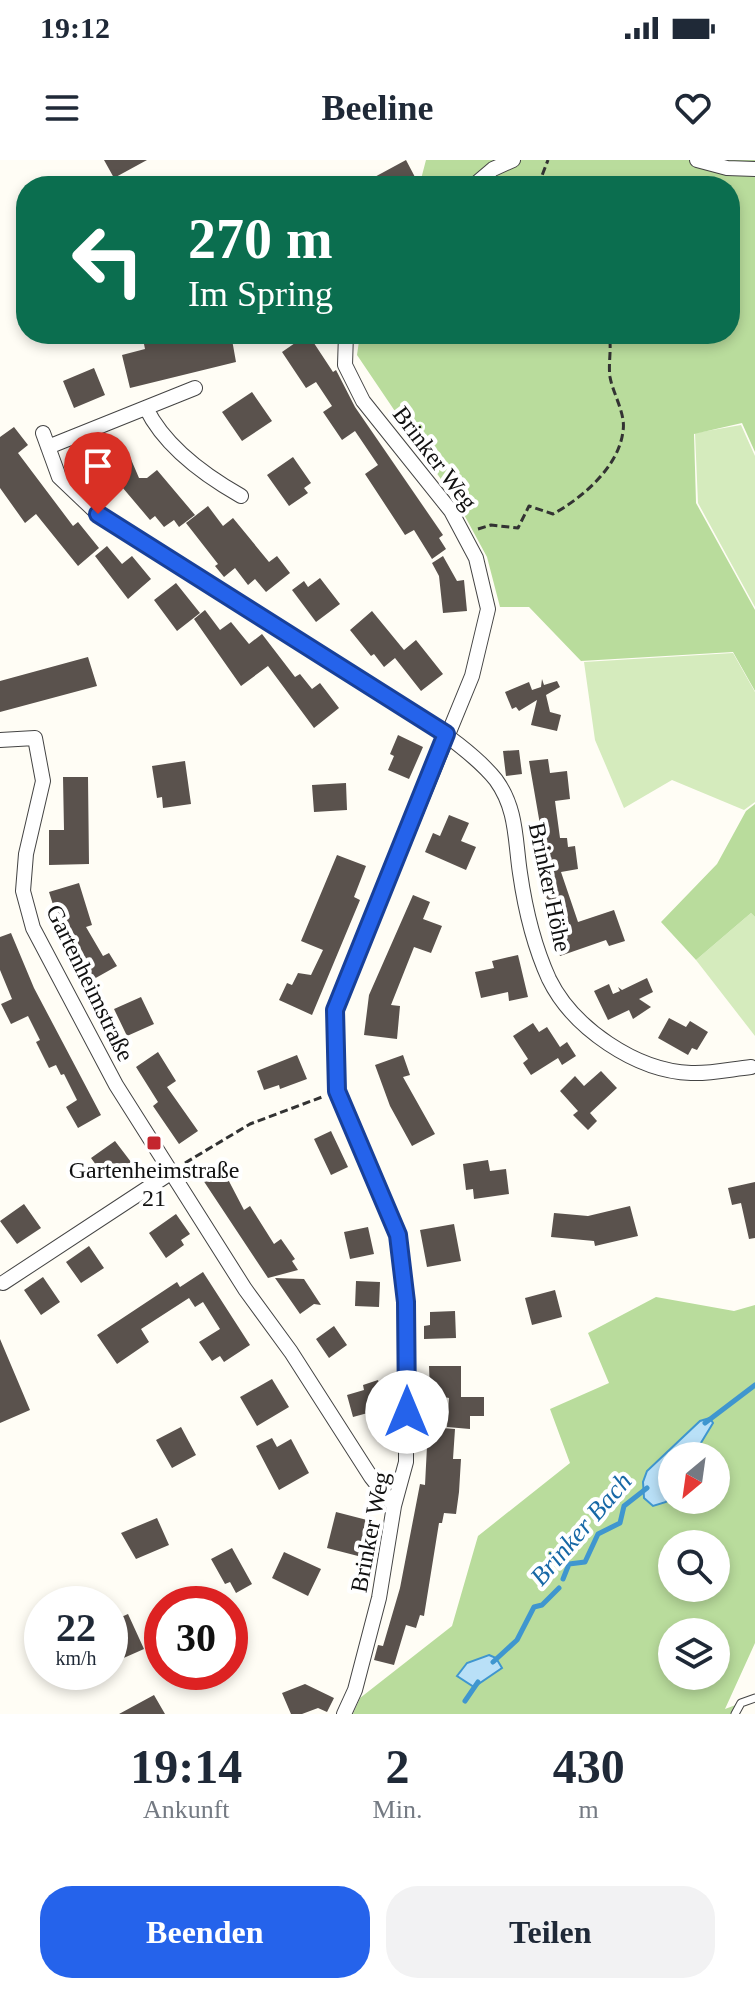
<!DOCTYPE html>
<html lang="de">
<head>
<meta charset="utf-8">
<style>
  :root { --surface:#fff; --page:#f2f2f3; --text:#1f2937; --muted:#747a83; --accent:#2563eb }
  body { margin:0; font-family:Georgia,serif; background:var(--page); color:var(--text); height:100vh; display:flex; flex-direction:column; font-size:30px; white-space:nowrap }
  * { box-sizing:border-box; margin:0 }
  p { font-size:26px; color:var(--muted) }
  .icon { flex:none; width:44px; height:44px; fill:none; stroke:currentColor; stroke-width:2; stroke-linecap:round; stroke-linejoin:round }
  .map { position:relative; height:1554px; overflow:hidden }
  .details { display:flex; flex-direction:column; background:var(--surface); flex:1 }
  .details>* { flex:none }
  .banner { position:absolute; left:16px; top:16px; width:724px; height:168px; border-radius:32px; box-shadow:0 4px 12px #0003; background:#0b6e4f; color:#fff; overflow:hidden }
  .needle { width:52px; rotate:209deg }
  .tools { position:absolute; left:658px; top:1282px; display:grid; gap:16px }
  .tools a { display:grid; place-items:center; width:72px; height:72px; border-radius:50%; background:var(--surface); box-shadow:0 4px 12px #0003; font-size:40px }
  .speed { position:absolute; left:24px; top:1426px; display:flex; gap:16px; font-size:40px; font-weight:700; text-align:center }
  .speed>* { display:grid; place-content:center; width:104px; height:104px; border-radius:50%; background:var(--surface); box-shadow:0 4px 12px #0003; line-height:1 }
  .speed small { font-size:20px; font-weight:400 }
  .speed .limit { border:12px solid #d22; background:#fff; color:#111 }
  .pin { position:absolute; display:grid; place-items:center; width:68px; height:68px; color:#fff; margin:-82px -34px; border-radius:50% 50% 50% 0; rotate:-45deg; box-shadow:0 0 8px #0007 }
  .pin .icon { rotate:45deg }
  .me { position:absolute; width:88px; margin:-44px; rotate:0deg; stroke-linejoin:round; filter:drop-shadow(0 0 6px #0008) }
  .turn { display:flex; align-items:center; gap:28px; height:168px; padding:0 40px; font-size:36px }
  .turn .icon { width:104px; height:104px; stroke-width:2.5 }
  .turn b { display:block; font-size:56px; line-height:68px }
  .eta { display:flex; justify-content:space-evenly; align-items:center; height:136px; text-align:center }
  .eta b { font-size:48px; font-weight:600; line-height:56px }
  .cta { display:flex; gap:16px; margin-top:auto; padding:16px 40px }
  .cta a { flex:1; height:92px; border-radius:32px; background:var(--accent); color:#fff; font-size:32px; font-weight:600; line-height:92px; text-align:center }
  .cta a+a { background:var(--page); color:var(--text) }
  .status { display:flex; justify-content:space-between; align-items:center; height:56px; padding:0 40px; background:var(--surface); direction:ltr }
  .status svg { height:22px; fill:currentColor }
  header { display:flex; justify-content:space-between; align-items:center; height:104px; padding:0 40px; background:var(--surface); font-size:36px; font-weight:600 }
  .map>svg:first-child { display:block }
  .green { fill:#d5ebbd }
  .forest { fill:#b9dc9c; fill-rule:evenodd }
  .water { fill:#b9e0f7; stroke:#3f96cf; stroke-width:2 }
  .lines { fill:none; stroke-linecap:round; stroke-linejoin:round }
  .stream { stroke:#3f96cf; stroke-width:5 }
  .building { fill:#5a524d }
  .service-casing { stroke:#444; stroke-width:9 }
  .minor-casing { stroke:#444; stroke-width:16 }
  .path { stroke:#333; stroke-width:3; stroke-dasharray:8 4; stroke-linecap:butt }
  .service { stroke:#fff; stroke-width:7 }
  .minor { stroke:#fff; stroke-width:14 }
  .route-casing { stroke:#184099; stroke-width:20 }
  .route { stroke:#2563eb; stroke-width:14 }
  .poi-dot { fill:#c4262e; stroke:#fff; stroke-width:3 }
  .labels { text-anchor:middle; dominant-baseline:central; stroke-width:8; stroke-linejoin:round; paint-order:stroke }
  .street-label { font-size:24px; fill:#111; stroke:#fff }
  .poi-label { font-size:24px; fill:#111; stroke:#fff }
  .water-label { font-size:26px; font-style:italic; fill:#1768a6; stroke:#fff }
</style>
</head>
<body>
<div class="status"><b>19:12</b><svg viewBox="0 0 49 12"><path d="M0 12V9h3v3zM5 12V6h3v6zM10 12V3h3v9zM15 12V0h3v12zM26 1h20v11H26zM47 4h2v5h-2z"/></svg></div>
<header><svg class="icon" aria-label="menu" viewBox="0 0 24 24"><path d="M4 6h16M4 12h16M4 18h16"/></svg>Beeline<svg class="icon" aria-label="heart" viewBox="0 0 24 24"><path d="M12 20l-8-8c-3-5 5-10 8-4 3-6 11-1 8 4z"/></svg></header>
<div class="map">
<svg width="755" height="1554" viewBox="0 0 755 1554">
  <rect width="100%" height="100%" fill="#fffdf5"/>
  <!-- green -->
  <path class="green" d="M741,265L755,296V447L698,343L695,273Z
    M733,493L755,532V642L744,650L672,620L624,648L595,580L584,502Z
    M751,753L755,757V876L696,800Z"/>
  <!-- forest -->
  <path class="forest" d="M426,0H755V292L742,263L694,274L696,343L755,450V531L733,492L581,501L529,447H500L487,397L461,349L357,195L360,174H730V26H422L420,23Z
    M755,644V757L751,753L696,800L661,762L717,704L746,651Z
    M656,1137L734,1151L755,1145V1483L725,1549L741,1543L735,1554H353L360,1538L452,1466L478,1376L570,1303L550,1249L609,1223L588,1173ZM672,1296H716V1340H672ZM672,1384H716V1428H672ZM672,1472H716V1516H672Z"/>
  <!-- water -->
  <path class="water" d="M710,1258L713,1263L693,1296H672V1332L666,1342L653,1346L644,1338L643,1322L647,1311L700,1261Z
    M489,1495L496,1498L502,1508L474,1527L457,1516L467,1503Z"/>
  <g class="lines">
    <!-- stream -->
    <path class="stream" d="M705,1263L755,1225
      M563,1419L569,1404L585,1402L598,1374L620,1363L624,1346L647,1328
      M493,1502L517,1480L534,1447L542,1445L559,1428
      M465,1541L478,1522"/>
  </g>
  <!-- building -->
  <path class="building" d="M104,0H147L114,18Z
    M406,0L416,19L403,26H358Z
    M209,174H231L236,202L130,228L122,195L145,189L144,184L166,179L167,184L209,177Z
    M308,174L333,212L336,210L355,247L443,375L439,378L446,389L432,399L414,370L405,375L365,314L378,305L355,271L342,280L323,252L332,246L316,222L306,228L282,192Z
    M94,208L105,235L74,248L63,221Z
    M252,232L272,261L242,281L222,252Z
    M14,267L28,285L18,293L73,366L78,362L99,388L78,406L36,354L25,363L0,328V277Z
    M117,281L130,297L139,318H147L157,310L195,355L179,367L174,360L164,367L155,356L150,360L117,321L108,328L88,303Z
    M293,297L311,323L304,328L308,333L289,346L267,315Z
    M208,346L223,366L233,358L269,402L277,396L290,413L266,432L255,419L248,425L235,408L224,417L215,406L218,404L186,363Z
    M107,386L122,404L132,396L151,419L128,439L95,396Z
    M443,396L457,421L464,420L467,451L443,453L439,416L432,403Z
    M320,418L340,444L316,462L292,430L304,421L308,427Z
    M176,423L200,453L177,471L154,440Z
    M205,450L220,470L231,462L249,484L262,474L295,517L300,514L312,529L320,523L339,548L314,568L268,506L241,526L194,459Z
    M372,451L404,490L416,480L443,514L421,531L395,498L384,507L374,494L371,496L350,470Z
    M88,497L97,526L0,552V521Z
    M542,519L544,525L557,521L560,527L546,535L550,552L561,555L557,571L531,565L537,540L519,551L516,547L512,549L505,532L529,522L532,530L541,527Z
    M398,575L423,587L409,619L388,610L394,596L390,594Z
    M519,590L522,614L506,616L503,591Z
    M548,599L550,613L567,611L570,639L555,641L560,678H567L568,687L575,686L578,709L561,712L578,762L614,750L625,781L609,786L606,780L560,796L552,771L557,769L546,736L542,705H547L529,601Z
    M185,601L191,644L163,648L162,637L157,638L152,606Z
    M63,617H88L89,704L49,705V670H64Z
    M346,623L347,650L314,652L312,625Z
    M449,655L469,663L461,681L476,687L466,710L425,692L433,673L440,676Z
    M337,695L366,706L354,737L360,740L312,855L279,840L287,823L292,825L298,813L311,815L323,790L301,781Z
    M79,723L92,765L86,767L103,796L109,793L117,806L85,824L69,795L49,732Z
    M413,735L430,742L423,759L442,766L431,793L414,787L391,845L400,846L397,879L364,875L369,835Z
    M11,773L34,828L101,955L78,968L66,947L77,940L64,914L61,915L56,905L49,908L36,882L40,880L28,856L11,864L1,844L12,839L0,810V777Z
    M518,795L528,837L509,841L508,832L481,838L475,812L494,808L492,801Z
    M647,818L653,832L639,839L651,847L633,859L629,850L608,860L594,831L609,824L613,834L620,831L618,827L622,830Z
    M141,837L154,864L127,876L114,849Z
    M669,858L686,867L690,861L708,872L697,890L692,888L688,895L658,878Z
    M533,863L539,872L547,867L560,887L567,882L576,896L562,905L558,898L531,915L523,903L528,899L513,876Z
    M158,892L176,921L167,927L198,971L179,984L153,946L158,942L136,907Z
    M297,895L307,919L280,929L279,925L264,930L257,911Z
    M403,895L410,915L403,917L435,974L412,986L390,946L375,905Z
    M601,911L617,928L590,953L597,961L588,970L573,955L578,951L560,931L575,916L584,926Z
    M331,971L348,1007L331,1015L314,979Z
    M115,981L131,1002L107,1020L91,998Z
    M488,1000L490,1011L506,1009L509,1034L474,1039L473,1029L466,1030L463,1004Z
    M219,1002L244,1050L250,1046L274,1084L281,1079L295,1099L292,1101L298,1110L268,1118L199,1014Z
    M755,1022V1078L749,1079L741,1043L732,1045L728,1028Z
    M24,1044L41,1068L17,1084L0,1061Z
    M630,1046L638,1076L595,1086L594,1081L551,1077L554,1053L588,1056Z
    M176,1054L190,1074L181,1080L184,1085L166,1098L149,1073Z
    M454,1064L461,1101L427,1107L420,1070Z
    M368,1067L374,1094L350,1099L344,1072Z
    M89,1086L104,1108L81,1123L66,1102Z
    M203,1112L250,1185L224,1202L220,1196L212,1201L199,1182L220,1169L203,1142L195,1147L189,1138L141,1169L149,1182L117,1204L97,1175L177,1122L180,1127Z
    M43,1117L60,1142L41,1155L24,1130Z
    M275,1118L304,1119L321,1145L314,1144L300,1154Z
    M356,1121L380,1122L379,1147L355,1146Z
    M555,1130L562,1157L532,1165L525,1138Z
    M455,1151L456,1178L424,1179V1166L430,1165V1152Z
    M334,1166L347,1185L329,1198L316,1179Z
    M0,1179L30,1250L0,1263Z
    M429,1206H461V1237H484V1256H470V1269L447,1267L449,1238L430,1234Z
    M272,1219L289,1247L257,1266L240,1237Z
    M378,1220L386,1248L353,1257L347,1235L364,1230L363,1225Z
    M181,1267L196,1295L172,1308L156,1280Z
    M428,1267L455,1269L453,1299H461L459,1332L456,1354L444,1353L442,1363H439L424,1456L420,1455L416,1468L406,1465L394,1505L374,1500L378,1485L383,1486L400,1428L420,1324L425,1325Z
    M272,1278L277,1287L291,1279L309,1313L279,1330L256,1286Z
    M336,1352L367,1360L358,1396L327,1388Z
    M157,1358L169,1385L136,1399L121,1373Z
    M232,1388L252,1424L236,1433L230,1422L225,1424L211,1399Z
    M284,1392L321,1409L308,1436L272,1418Z
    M128,1454L144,1489L110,1504V1462Z
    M305,1524L334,1538L327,1552L318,1548L302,1554H291L282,1533Z
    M154,1535L165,1554H119Z"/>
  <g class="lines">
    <!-- service casing -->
    <g class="service-casing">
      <path id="service" d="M735,1554L741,1543L755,1538"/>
    </g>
    <!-- minor casing -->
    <g class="minor-casing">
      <path id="minor" d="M697,0L727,8L755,9
        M473,26L493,9L513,0
        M146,248C165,287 204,315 241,336
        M43,273L59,317L98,354L416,554C441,571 477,596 496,620C517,649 515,680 520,713C525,748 534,786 549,819C573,868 636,911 691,913C710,914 732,909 751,907
        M48,287L195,228
        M0,580L35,578L43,621L26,694L23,731L33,768L116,925L245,1129L291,1192L371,1317L394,1346
        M3,1123L172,1012
        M344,1554L355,1530L379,1438L394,1346L406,1302V1142L398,1075L337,931L335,850L472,516L488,449L476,398L451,351L363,241L345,205L346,174"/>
    </g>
    <!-- path -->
    <path class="path" d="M538,26L548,0
      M478,369L491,365L518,368L529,346L553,354C582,338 619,307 623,271C626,254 613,234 610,217C608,203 612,189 609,174
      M185,1003L250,964L322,937"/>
    <!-- service -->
    <use href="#service" class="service"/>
    <!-- minor -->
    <use href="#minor" class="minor"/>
  </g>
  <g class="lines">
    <!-- route casing -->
    <g class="route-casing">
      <path id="route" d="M98,354L446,574L335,850L337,931L398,1075L406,1142L407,1252"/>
    </g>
    <!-- route -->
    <use href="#route" class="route"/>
  </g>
  <!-- markers -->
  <rect class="poi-dot" x="146" y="975" width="16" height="16" rx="4"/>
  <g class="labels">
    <!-- street labels -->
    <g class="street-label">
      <text transform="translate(435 298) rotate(53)">Brinker Weg</text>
      <text transform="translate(550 727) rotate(78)">Brinker Höhe</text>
      <text transform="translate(90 823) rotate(64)">Gartenheimstraße</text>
      <text transform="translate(370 1372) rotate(-79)">Brinker Weg</text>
    </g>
    <!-- poi labels -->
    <g class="poi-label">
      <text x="154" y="1010">Gartenheimstraße<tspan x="154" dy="28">21</tspan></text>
    </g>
    <!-- water labels -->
    <g class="water-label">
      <text transform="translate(581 1369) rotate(-49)">Brinker Bach</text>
    </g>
  </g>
</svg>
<div class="tools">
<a><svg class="needle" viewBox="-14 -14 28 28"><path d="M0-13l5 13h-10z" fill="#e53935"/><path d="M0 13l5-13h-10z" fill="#747a83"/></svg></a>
<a><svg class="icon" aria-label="search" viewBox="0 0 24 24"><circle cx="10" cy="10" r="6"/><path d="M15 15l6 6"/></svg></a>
<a><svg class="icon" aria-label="layers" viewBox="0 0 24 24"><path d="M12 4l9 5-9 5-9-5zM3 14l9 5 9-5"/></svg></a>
</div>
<div class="speed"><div>22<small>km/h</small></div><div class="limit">30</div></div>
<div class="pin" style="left:98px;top:354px;background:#d93025"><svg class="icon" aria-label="arrive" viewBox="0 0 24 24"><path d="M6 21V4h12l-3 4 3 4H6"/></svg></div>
<svg class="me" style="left:407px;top:1252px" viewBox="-20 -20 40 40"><circle r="19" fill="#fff"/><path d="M0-13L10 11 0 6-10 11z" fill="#2563eb"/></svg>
<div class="banner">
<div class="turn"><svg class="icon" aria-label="left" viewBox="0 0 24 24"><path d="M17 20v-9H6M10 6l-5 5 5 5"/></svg><div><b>270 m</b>Im Spring</div></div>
</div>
</div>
<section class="details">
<div class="eta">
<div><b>19:14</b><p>Ankunft</p></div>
<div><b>2</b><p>Min.</p></div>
<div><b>430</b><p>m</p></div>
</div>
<div class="cta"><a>Beenden</a><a>Teilen</a></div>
</section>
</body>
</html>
